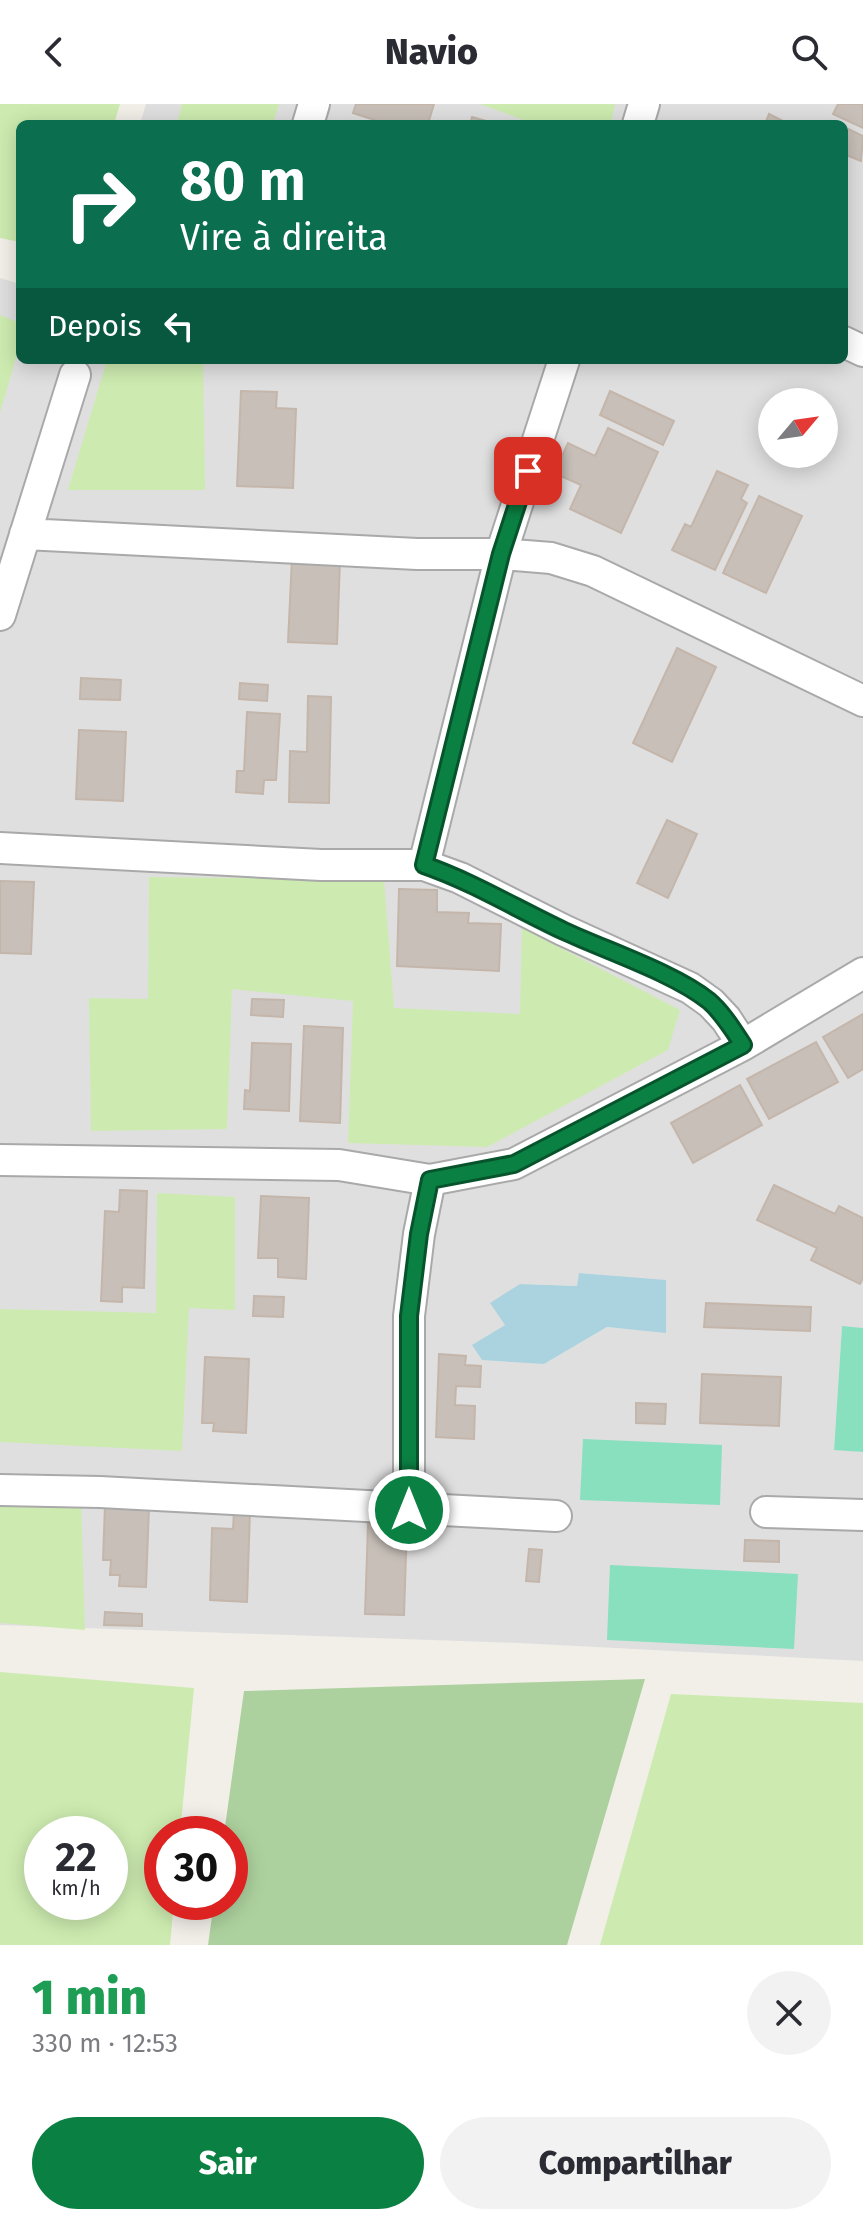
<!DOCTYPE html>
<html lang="pt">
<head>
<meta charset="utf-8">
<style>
  :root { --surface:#fff; --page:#f2f2f3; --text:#2b2b33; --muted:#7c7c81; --accent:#0b8043 }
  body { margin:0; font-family:"Fira Sans",sans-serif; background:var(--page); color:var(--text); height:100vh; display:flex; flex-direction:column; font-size:30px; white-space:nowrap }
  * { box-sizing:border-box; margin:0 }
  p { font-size:26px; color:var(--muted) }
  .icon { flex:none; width:44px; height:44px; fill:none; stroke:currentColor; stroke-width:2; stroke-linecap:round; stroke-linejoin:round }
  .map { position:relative; height:1841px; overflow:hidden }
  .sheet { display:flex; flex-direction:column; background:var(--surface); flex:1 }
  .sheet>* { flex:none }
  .guide { position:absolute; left:16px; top:16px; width:832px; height:244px; border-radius:12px; box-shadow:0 4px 20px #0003; background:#0b6e4f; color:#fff; overflow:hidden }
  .needle { width:52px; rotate:61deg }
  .controls { position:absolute; left:758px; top:284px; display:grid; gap:16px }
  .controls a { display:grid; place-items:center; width:80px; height:80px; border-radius:50%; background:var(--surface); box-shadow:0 4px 20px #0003; font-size:40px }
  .speed { position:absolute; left:24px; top:1712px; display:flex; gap:16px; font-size:40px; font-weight:700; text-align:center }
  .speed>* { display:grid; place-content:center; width:104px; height:104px; border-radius:50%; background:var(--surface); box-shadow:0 4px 20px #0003; line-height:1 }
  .speed small { font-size:20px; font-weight:400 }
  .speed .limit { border:12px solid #d22; background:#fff; color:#111 }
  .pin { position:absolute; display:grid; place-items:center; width:68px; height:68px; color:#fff; margin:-34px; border-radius:16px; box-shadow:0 4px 12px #0006 }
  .me { position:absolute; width:88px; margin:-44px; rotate:0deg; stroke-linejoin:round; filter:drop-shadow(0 0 6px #0008) }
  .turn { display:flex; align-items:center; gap:28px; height:168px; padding:0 32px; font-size:36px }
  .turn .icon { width:104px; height:104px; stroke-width:2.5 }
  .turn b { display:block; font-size:56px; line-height:68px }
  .then { display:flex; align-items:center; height:76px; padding:0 32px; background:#0003; gap:16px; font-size:30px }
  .round { display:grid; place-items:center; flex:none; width:84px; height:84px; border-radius:42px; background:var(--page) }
  .overview { display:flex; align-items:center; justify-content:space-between; height:136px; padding:0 32px }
  h1 { font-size:48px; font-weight:800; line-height:60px; color:#1e9e55 }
  .primary-button { display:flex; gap:16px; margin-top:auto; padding:16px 32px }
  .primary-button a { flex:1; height:92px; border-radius:48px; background:var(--accent); color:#fff; font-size:32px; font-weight:800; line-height:92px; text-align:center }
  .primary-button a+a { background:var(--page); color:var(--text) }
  header { display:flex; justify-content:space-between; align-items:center; height:104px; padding:0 32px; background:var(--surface); font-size:36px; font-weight:800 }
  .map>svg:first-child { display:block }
  .residential { fill:#e0dfdf; fill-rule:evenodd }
  .grass { fill:#cdebb0; fill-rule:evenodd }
  .forest { fill:#add19e }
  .pitch { fill:#88e0be }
  .water { fill:#aad3df }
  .building { fill:#c7bfb8; stroke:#c4b6ab; stroke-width:2 }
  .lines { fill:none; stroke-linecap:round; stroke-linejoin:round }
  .minor-casing { stroke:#a9a9a9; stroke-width:34 }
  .minor { stroke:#fff; stroke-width:30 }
  .route-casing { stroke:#07532c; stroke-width:20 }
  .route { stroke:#0b8043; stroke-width:14 }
</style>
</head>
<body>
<header><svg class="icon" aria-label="back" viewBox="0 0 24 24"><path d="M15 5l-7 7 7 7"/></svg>Navio<svg class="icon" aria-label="search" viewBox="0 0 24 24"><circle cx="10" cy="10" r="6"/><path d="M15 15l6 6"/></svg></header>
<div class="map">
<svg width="863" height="1841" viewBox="0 0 863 1841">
  <rect width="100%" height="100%" fill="#f2efe9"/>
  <!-- residential -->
  <path class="residential" d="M146,0H863V1224L842,1223L834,1345L863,1348V1557L519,1539L0,1521V174L20,180V256H844V20H140ZM772,298H824V350H772ZM580,1169L666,1177V1228L607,1223L544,1260L473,1241L505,1221L520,1180L577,1182Z"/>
  <!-- grass -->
  <path class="grass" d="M0,0H120L114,20H20V138L0,134Z
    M182,0H279L273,20H177Z
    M480,0H615L611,20H534Z
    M0,211L20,219V240L0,309Z
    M107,256H203L205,386H68Z
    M149,773L384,776L394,904L520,910L522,824L680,906L668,946L487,1043L348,1039L353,897L232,885L227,1025L91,1027L89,894L148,895Z
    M157,1089L235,1093V1206L189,1204L182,1347L0,1338V1205L156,1209Z
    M0,1392L81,1395L85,1526L0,1519Z
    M0,1568L194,1584L180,1730H162V1798H174L170,1841H0ZM42,1730H110V1798H42Z
    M671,1590L863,1599V1841H600Z"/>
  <!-- forest -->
  <path class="forest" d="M645,1575L567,1841H208L214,1798H230V1730H224L244,1587Z"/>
  <!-- pitch -->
  <path class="pitch" d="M842,1222L863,1224V1348L834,1346Z
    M583,1335L722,1341L720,1401L580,1396Z
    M610,1461L798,1470L794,1545L607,1536Z"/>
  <!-- water -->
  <path class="water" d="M579,1169L666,1176V1229L607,1223L544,1260L482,1256L472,1241L505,1221L490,1199L520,1180L577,1182Z"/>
  <!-- building -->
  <path class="building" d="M356,0H434L428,20H387L353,9Z
    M838,0H863V24L833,10Z
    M769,10L789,20H765Z
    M472,13L486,17L485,20H470Z
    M844,23L863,32L861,57L844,50Z
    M241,287L277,288L276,304L296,305L293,384L237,382Z
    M610,287L674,317L663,341L600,311Z
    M608,324L658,348L621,429L570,405L581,381L554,369L568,339L595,352Z
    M717,367L748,381L741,395L747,399L715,466L672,446L685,420L691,423Z
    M759,392L802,412L766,489L723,469Z
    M292,454L340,456L337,540L288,538Z
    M677,544L716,563L672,658L633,639Z
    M81,574L121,576L120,596L80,595Z
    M240,579L268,581L267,597L239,595Z
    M308,592L331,593L329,699L289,698L290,647L307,648Z
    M247,608L280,610L276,676H264L263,690L236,688L237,667H244Z
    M79,626L126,628L123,697L76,695Z
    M667,716L697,730L668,794L637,779Z
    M0,777L34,778L31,850L0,849Z
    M399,785L437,786V808L469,809L468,819L501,820L499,867L397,862Z
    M252,895L284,896L283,913L251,911Z
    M863,910V965L848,974L823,933Z
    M304,922L343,924L340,1019L300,1017Z
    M816,938L838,978L769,1015L747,975Z
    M252,939L291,940L289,1007L244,1005L245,986L250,987Z
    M740,981L762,1021L693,1059L671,1019Z
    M774,1081L835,1110L839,1102L863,1114V1174L860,1180L811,1156L817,1144L757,1116Z
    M120,1086L147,1087L144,1184L122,1183V1198L101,1197L105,1107L119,1108Z
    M261,1092L309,1094L306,1175L278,1173V1154H258Z
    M254,1192L284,1193L283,1213L253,1212Z
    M706,1199L811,1203L810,1227L704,1223Z
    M439,1250L466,1252L465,1261L481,1262L480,1283L456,1282L455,1301L475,1302L474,1335L436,1333Z
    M205,1253L249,1255L246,1329L213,1327L214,1319H202Z
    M702,1270L781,1273L779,1322L700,1319Z
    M636,1299L666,1300L665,1320L636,1319Z
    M105,1401L149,1403L146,1483L119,1482L120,1471H110L111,1456H103Z
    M234,1406H250L247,1498L210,1496L212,1424L233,1425Z
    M368,1420L407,1421L404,1511L365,1510Z
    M745,1436L779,1437V1458L744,1457Z
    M529,1445L542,1446L539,1478L526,1477Z
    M105,1508L142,1510V1522L104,1521Z"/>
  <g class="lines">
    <!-- minor casing -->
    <g class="minor-casing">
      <path id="minor" d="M308,20L314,0
        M638,20L644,0
        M844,238L863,247
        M25,430L417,450H501L551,454L593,467L863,597
        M0,511L75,271
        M0,744L321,761H424L460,774L563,826L690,884L711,899L726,915L743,941
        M424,761L501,450L564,256
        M0,1056L339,1061L430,1076
        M0,1386L100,1388L556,1412
        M409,1406V1212L419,1130L430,1076L514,1060L743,941L863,869
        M766,1408L863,1411"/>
    </g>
    <!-- minor -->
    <use href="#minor" class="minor"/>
  </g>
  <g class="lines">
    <!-- route casing -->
    <g class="route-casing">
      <path id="route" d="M409,1406V1212L419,1130L430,1076L514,1060L743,941C733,926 723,909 709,897C674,869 607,847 564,827C517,805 473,778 424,761L501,450L528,367"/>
    </g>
    <!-- route -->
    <use href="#route" class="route"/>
  </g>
</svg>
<div class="controls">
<a><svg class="needle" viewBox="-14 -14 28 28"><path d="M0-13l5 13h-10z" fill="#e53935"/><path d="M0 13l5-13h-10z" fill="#7c7c81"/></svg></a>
</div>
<div class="speed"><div>22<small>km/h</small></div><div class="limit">30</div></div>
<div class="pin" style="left:528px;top:367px;background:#d93025"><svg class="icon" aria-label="arrive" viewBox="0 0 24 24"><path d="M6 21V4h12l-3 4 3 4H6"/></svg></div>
<svg class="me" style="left:409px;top:1406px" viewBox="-20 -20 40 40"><circle r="17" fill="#0b8043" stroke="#fff" stroke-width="3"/><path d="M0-11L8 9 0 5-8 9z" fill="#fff"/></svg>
<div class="guide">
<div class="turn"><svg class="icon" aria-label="right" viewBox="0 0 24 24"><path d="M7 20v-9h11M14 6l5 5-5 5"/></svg><div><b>80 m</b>Vire à direita</div></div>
<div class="then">Depois<svg class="icon" aria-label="left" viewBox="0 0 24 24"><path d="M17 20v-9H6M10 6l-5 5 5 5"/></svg></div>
</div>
</div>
<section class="sheet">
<div class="overview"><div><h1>1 min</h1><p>330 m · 12:53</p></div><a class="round"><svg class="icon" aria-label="close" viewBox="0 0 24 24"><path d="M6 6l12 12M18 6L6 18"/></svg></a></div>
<div class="primary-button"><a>Sair</a><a>Compartilhar</a></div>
</section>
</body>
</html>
